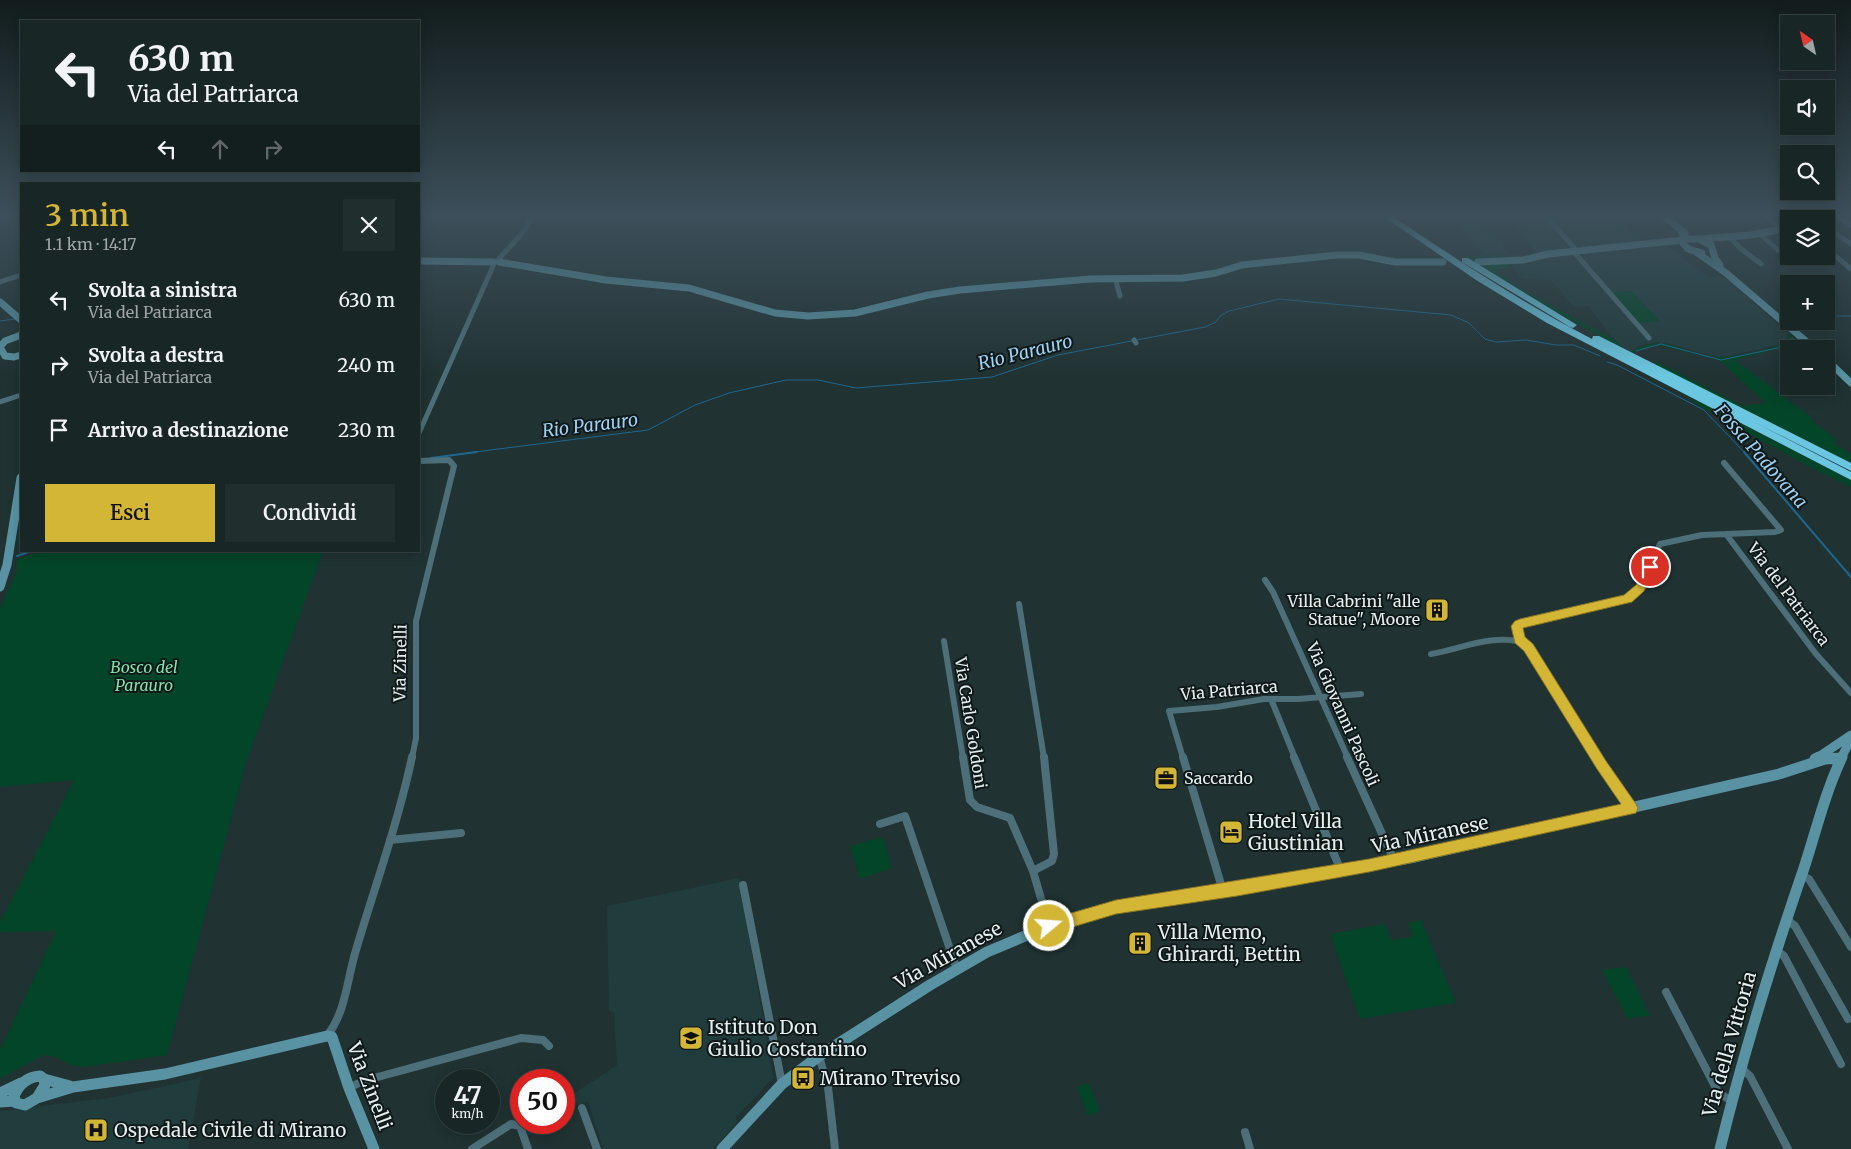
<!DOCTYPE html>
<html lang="it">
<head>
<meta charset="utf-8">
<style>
  :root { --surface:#182626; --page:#212e2e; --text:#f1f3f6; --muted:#9fa5a7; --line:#364343; --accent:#d3b635 }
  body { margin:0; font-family:Merriweather,serif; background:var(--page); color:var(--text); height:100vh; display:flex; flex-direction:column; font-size:19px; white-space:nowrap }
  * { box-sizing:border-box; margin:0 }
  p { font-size:16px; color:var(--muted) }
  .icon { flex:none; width:28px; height:28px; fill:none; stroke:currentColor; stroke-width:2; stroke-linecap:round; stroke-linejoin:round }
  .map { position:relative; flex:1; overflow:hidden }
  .side { position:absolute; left:20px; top:182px; width:400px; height:370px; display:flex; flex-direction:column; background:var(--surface); border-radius:0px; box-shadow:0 2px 12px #0003,0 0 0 1px var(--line) }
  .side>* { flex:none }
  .hud { position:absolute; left:20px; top:20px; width:400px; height:152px; border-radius:0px; box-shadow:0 2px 12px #0003,0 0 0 1px var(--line); background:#182626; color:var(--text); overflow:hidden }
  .needle { width:32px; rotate:326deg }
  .fabs { position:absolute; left:1780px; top:15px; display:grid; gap:10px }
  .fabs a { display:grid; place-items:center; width:55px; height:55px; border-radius:0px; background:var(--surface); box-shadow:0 2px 12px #0003,0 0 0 1px var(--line); font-size:25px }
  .speed { position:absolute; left:435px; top:1069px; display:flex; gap:10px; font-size:25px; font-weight:700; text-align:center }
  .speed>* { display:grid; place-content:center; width:65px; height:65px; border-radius:50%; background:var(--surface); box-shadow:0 2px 12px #0003,0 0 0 1px var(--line); line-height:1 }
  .speed small { font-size:12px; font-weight:400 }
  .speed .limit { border:8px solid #d22; background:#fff; color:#111 }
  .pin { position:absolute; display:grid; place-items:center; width:42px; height:42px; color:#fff; margin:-21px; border:2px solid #fff; border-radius:50%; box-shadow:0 1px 5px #0007 }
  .me { position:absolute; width:55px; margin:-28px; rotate:72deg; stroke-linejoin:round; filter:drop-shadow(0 0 4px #0008) }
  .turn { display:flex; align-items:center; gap:18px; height:105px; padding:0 25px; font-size:22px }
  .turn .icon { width:65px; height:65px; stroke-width:2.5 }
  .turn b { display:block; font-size:35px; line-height:42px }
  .lanes { display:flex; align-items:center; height:48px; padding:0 25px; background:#0003; justify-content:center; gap:25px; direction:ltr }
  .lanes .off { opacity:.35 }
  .round { display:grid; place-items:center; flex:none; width:52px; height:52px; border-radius:0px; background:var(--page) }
  .summary { display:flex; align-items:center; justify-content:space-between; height:85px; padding:0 25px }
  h1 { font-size:30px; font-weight:600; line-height:38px; color:var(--accent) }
  .button { display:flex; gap:10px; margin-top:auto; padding:10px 25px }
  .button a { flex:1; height:58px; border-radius:0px; background:var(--accent); color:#111; font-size:20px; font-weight:600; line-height:58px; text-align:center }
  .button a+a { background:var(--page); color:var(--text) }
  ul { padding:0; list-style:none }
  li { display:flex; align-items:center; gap:15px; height:65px; padding:0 25px }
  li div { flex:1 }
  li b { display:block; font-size:19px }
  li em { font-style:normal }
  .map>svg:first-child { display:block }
  .built { fill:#213c3d }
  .green { fill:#034528 }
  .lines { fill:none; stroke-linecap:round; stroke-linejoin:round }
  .stream-far1 { stroke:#1e6790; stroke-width:1 }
  .stream { stroke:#1e6790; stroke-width:2 }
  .street-far2 { stroke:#4c6f79; stroke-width:5 }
  .street-far1 { stroke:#4c6f79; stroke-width:6 }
  .street { stroke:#4c6f79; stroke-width:8 }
  .secondary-far2 { stroke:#5993a3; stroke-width:7 }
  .secondary-far1 { stroke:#5993a3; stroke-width:9 }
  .secondary { stroke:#5993a3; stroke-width:11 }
  .highway { fill:#6bc7e1; fill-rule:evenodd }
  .route { fill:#d3b635; stroke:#897622 }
  .labels { text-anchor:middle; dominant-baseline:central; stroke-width:4; stroke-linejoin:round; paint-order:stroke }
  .street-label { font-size:16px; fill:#e3eeef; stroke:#101818 }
  .poi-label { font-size:16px; fill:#e3eeef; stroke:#101818; text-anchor:end }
  .park-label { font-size:16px; font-style:italic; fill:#7ee2a9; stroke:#101818 }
  .water-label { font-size:18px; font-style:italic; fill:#9cd2f6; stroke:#101818 }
  .near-poi-label { font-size:19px; fill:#e3eeef; stroke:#101818; text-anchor:start }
  .near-street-label { font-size:19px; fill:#e3eeef; stroke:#101818 }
</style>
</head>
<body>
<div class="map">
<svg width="1851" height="1149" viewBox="0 0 1851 1149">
  <rect width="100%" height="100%" fill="#203232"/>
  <!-- built -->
  <path class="built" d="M1451,216H1481L1508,254H1485L1472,242Z
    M1510,216H1615L1641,242L1606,244L1602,247L1599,245L1568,247V250L1537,253Z
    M1666,245L1708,277L1723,276L1788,333L1786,341L1777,345L1724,357L1711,356L1671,344L1656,342L1641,345L1630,352L1624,349L1610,334L1588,306L1574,307L1551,280L1522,279L1505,255H1559Z
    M739,878L773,1078L736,1117L737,1123L713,1149H603L588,1101L578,1106L573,1094L617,1065L614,1012L609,1011L607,906Z
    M201,1078L188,1149H0V1111L109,1098Z"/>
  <!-- green -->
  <path class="green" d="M1505,255L1513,266L1498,270V273L1534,296L1617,341L1624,349L1535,301L1465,256Z
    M1632,291L1660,321L1637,323L1611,292Z
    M1788,333L1793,340L1789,346L1735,360L1812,418V421L1839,441L1832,442L1851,454V464L1661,368L1653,360L1743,406L1766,403L1719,360L1661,346H1652L1632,353L1630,352C1667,330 1683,356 1719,357C1736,358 1764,350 1780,345L1786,341Z
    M1687,396L1851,480V487L1799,461L1696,404Z
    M42,551H323L246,763L167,1055L85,1067L70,1065L59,1058L44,1055L0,1079V1050L56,931L0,932V922L74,780L0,787V608L17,571V559Z
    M883,837L892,868L860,879L850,846Z
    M1421,920L1456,1003L1360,1019L1330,934L1384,924L1392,940L1413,937L1408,923Z
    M1626,967L1650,1016L1627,1018L1602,970Z
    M1089,1083L1100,1111L1088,1116L1077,1087Z"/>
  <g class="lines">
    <!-- stream-far1 -->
    <path class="stream-far1" d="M1826,316H1851
      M0,321L15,319
      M1792,327L1793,321
      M1636,351L1661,344L1721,360L1787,346L1791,344L1792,338
      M1607,362L1617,365L1704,410L1745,453
      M467,453L648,430L695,405L729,393L786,380H818L856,388L992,377L1058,355L1205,327L1216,322L1220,316L1229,311L1279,299L1451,315L1469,323L1485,339L1496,342L1526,340L1556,345H1574L1600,356"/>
    <!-- stream -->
    <path class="stream" d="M1744,452L1851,577
      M431,458L477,452
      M17,556L32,551"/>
    <!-- street-far2 -->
    <path class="street-far2" d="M1546,216L1577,251
      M1766,216L1782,230
      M1790,216L1794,219
      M1837,216L1851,225
      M1826,227L1851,244
      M1760,234L1778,250L1789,254
      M1729,236L1740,248L1761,264
      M1826,248L1851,269
      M1573,251L1649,338
      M497,261L518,238L534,216
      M1781,262C1787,264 1794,265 1799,260L1795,256
      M1115,278L1120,296
      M0,282L21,275
      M1134,340L1136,343
      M0,402L21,395
      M419,433L494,264"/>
    <!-- street-far1 -->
    <path class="street-far1" d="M1726,534L1816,654L1851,693
      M1265,580L1273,592L1348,758
      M1019,604L1044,758
      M1519,640L1517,626L1519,624L1632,596L1642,584L1660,544L1702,535L1775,532L1781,530L1724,463
      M944,641L963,758
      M1431,654C1460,649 1495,633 1524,643L1598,758
      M1271,699L1295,758
      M412,758L416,738V621L454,466L449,460L419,461
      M1183,758L1169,711L1217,707L1264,699H1298L1361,694"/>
    <!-- street -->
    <path class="street" d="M963,757L970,800L977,807L1010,818L1033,871L1049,926
      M1183,757L1223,891
      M1294,757L1341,871
      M1347,757L1394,860
      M1598,757L1631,808
      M880,824L905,816L957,970
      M390,840L461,833
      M1033,871L1052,861L1054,854L1044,757
      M1801,875L1809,879L1851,947
      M743,885L782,1084
      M1786,919L1795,926L1848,1019
      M1776,950L1784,956L1841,1064
      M1666,992L1718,1092L1731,1101
      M327,1036C346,1012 347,979 356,950C375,886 398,823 412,757
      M819,1056L828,1087L835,1149
      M1741,1068L1750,1076L1788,1149
      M349,1088L363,1081L521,1038L543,1040L549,1046
      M582,1108L597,1149
      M1245,1132L1250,1149
      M472,1149L511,1124L520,1126L528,1149"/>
    <!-- secondary-far2 -->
    <path class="secondary-far2" d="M1664,216L1685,233
      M1822,219L1832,216
      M1681,230L1684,238L1682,242L1688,249L1702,253
      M1684,239H1699L1711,245L1715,258L1720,265
      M1699,239L1751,235L1789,228
      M1696,252L1726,273L1815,349
      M419,261L493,262
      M499,262L606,280L689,288L775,313L808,316L855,313L928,295L960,290L1090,279L1183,278L1216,273L1242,265L1337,255H1359L1395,262H1443
      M1478,262L1523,260L1548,254L1683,240
      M0,302L21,320
      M0,347L5,356L14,357L21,355
      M0,347L5,341L21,335
      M1826,359L1851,383"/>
    <!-- secondary-far1 -->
    <path class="secondary-far1" d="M0,587L7,565L21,478
      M1817,758L1851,735
      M1841,758L1851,739"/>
    <!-- secondary -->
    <path class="secondary" d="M1815,759L1819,757
      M40,1076L44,1079L45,1085L37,1098L25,1105L16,1103L14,1096C19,1084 27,1077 40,1076Z
      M44,1079L70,1086
      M0,1093L21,1083
      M37,1098L73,1087L165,1074L327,1036L332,1037L349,1088L374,1149
      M0,1102L15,1101
      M722,1149L782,1084L819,1056L930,985L987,952L1049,926L1116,907L1237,889L1415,857L1779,774L1825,759L1841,758
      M1720,1149C1743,1054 1772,961 1804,868C1816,831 1825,793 1842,757"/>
    <!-- highway -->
    <path class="highway" d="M1383,216H1392C1458,260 1522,303 1592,339L1593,336H1599L1851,463V471L1754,422L1851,472V480L1547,323L1476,280Z
      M1462,258H1468L1577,325L1573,328L1570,327L1462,262Z"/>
  </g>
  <!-- sky -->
  <linearGradient id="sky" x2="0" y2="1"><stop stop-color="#121c1c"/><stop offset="0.57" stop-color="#3c4f5a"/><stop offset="1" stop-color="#3c4f5a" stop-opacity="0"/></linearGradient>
  <rect width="1851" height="377" fill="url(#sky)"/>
  <!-- route -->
  <path class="route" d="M1650,563L1656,567L1644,591L1632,602L1523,628L1525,637L1533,644L1606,761L1636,804L1638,808L1636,813L1369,872L1237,896L1116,914L1049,934L1044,931L1041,926L1044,921L1116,900L1369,859L1621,804L1597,769L1524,651L1515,643L1511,626L1515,621L1520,619L1624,595L1636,585L1646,564Z"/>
  <!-- icons -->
  <defs>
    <g id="building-square" transform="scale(1.25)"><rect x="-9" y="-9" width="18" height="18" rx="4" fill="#d3b635" stroke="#101818"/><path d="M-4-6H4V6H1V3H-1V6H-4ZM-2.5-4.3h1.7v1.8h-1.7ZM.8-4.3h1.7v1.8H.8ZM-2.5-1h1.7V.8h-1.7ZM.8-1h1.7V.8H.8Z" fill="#111"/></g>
    <g id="office-square" transform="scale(1.25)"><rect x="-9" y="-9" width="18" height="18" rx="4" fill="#d3b635" stroke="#101818"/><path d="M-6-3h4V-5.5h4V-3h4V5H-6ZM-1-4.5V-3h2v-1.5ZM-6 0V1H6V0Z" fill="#111"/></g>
    <g id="hotel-square" transform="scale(1.25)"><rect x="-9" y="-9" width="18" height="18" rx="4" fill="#d3b635" stroke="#101818"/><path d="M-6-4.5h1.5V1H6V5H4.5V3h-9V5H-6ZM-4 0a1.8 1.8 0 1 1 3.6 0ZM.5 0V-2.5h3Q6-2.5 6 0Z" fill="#111"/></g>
    <g id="school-square" transform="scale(1.25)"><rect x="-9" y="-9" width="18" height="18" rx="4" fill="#d3b635" stroke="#101818"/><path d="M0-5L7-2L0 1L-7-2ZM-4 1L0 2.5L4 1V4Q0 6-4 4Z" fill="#111"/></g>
    <g id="bus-square" transform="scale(1.25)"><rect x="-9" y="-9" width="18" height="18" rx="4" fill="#d3b635" stroke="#101818"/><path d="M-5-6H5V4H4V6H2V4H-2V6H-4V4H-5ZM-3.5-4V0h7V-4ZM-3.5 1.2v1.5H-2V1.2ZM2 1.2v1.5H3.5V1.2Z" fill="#111"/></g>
    <g id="hospital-square" transform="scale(1.25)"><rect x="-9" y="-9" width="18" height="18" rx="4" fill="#d3b635" stroke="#101818"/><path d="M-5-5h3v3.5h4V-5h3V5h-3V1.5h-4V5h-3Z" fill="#111"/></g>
  </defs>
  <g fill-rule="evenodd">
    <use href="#building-square" x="1437" y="610"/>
    <use href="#office-square" x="1166" y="778"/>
    <use href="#hotel-square" x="1231" y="832"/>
    <use href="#building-square" x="1140" y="943"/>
    <use href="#school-square" x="691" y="1038"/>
    <use href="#bus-square" x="803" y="1078"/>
    <use href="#hospital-square" x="96" y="1130"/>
  </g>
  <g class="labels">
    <!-- street labels -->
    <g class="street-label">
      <text transform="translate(1789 594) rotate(53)">Via del Patriarca</text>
      <text transform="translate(400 663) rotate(-89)">Via Zinelli</text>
      <text transform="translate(1229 690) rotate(-5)">Via Patriarca</text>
      <text transform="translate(1343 714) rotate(66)">Via Giovanni Pascoli</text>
      <text transform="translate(971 723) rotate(81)">Via Carlo Goldoni</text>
    </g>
    <!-- poi labels -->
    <g class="poi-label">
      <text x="1420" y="601">Villa Cabrini "alle<tspan x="1420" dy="18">Statue", Moore</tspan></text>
      <text x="1184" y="778" text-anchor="start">Saccardo</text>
    </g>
    <!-- park labels -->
    <g class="park-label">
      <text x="144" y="667">Bosco del<tspan x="144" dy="18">Parauro</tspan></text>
    </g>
    <!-- water labels -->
    <g class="water-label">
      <text transform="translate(1025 352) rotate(-14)">Rio Parauro</text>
      <text transform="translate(590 425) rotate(-7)">Rio Parauro</text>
      <text transform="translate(1761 456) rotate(49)">Fossa Padovana</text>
    </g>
    <!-- near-poi labels -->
    <g class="near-poi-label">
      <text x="1248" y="821">Hotel Villa<tspan x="1248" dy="22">Giustinian</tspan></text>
      <text x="1158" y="932">Villa Memo,<tspan x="1158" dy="22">Ghirardi, Bettin</tspan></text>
      <text x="708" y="1027">Istituto Don<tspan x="708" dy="22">Giulio Costantino</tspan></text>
      <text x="820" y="1078">Mirano Treviso</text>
      <text x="114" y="1130">Ospedale Civile di Mirano</text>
    </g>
    <!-- near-street labels -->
    <g class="near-street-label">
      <text transform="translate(1430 834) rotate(-12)">Via Miranese</text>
      <text transform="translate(948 955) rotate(-29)">Via Miranese</text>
      <text transform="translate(1729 1044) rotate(-74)">Via della Vittoria</text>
      <text transform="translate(370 1086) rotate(69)">Via Zinelli</text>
    </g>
  </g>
</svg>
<div class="fabs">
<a><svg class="needle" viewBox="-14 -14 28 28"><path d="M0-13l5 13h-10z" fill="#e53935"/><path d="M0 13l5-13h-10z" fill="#9fa5a7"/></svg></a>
<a><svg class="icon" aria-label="sound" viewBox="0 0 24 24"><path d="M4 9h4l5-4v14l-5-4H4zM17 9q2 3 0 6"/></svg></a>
<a><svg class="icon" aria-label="search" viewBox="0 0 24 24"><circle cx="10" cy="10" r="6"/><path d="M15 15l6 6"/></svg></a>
<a><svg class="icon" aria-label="layers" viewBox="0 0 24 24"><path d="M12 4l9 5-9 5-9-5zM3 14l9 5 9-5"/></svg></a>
<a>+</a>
<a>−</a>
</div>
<div class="speed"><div>47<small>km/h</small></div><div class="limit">50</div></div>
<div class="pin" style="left:1650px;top:567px;background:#d93025"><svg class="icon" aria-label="arrive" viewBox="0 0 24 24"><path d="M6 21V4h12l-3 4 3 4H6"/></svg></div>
<svg class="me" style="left:1049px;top:926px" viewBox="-20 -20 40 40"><circle r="17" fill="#d3b635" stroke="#fff" stroke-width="3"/><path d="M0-11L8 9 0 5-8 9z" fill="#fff"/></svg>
<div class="hud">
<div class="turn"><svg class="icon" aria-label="left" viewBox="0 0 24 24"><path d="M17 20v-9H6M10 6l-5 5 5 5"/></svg><div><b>630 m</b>Via del Patriarca</div></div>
<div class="lanes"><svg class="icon" aria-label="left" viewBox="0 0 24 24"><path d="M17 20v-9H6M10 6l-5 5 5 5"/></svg><svg class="icon off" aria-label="ahead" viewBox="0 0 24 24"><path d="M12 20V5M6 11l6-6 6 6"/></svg><svg class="icon off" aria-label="right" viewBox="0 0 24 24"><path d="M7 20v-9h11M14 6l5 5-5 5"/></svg></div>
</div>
<section class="side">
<div class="summary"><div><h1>3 min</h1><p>1.1 km · 14:17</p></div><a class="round"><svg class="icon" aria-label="close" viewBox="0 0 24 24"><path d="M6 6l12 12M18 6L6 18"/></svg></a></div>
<ul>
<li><svg class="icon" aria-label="left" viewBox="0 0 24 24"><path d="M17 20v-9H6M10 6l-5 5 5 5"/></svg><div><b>Svolta a sinistra</b><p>Via del Patriarca</p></div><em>630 m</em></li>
<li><svg class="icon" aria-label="right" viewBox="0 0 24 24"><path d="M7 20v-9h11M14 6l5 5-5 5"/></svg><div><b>Svolta a destra</b><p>Via del Patriarca</p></div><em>240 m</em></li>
<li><svg class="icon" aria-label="arrive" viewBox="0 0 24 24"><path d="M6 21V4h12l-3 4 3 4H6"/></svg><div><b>Arrivo a destinazione</b></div><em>230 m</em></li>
</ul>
<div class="button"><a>Esci</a><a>Condividi</a></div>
</section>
</div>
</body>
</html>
